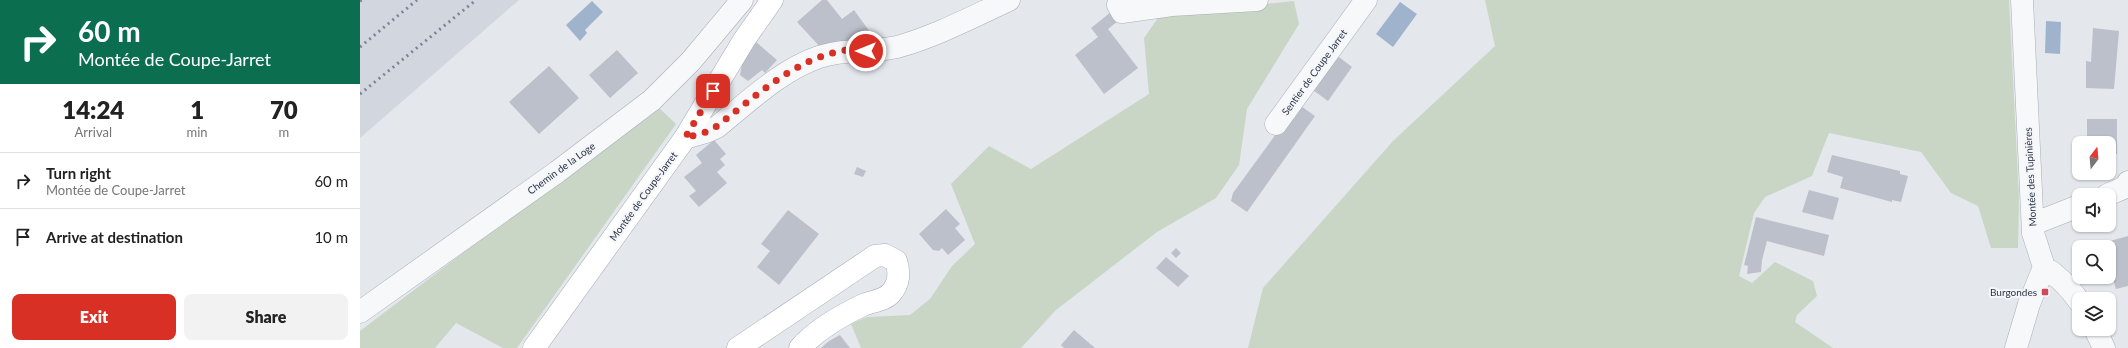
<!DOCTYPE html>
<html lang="en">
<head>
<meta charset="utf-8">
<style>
  :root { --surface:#fff; --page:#f2f2f2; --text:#222; --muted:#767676; --line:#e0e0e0; --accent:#d93025 }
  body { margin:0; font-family:Lato,sans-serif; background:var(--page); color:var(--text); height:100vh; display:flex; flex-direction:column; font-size:15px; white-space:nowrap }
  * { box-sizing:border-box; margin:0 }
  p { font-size:13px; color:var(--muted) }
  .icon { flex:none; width:22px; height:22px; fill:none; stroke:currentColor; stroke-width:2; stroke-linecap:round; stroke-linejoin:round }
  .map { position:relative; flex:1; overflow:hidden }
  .details { display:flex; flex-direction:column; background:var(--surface); width:360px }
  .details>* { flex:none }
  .banner { background:#0b6e4f; color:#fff; overflow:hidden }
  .needle { width:26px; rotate:16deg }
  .fabs { position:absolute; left:1712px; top:136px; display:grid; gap:8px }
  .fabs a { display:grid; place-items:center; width:44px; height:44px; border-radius:8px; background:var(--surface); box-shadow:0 1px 3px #0004; font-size:20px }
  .pin { position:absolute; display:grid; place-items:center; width:34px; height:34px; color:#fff; margin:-17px; border-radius:8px; box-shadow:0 2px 6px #0006 }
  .me { position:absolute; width:44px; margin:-22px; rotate:270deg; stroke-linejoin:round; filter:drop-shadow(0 0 3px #0008) }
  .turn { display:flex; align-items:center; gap:14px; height:84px; padding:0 12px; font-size:18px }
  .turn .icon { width:52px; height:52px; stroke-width:2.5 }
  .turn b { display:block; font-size:28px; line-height:34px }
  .eta { display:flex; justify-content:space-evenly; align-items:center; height:68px; text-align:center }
  .eta b { font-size:24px; font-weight:800; line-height:28px }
  .cta { display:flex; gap:8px; margin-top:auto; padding:8px 12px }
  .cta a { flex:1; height:46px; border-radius:8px; background:var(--accent); color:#fff; font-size:16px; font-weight:800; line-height:46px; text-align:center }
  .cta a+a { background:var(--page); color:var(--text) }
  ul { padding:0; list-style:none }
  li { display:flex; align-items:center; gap:12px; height:56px; padding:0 12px; border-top:1px solid var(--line) }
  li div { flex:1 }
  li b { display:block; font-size:15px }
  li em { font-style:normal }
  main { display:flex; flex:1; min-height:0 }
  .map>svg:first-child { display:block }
  .built { fill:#d2d6de }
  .green { fill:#c9d6c5 }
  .water { fill:#9fb4cc }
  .building { fill:#bbc0ca }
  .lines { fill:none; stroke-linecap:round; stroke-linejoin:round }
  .minor-casing { stroke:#a9aeb7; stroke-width:23 }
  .major-casing { stroke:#a3abb8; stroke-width:23 }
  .minor { stroke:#f7f8fa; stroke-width:22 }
  .major { stroke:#fff; stroke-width:22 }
  .rail { stroke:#7d8696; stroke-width:3; stroke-dasharray:2 4; stroke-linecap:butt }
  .route { stroke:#d93025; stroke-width:7; stroke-dasharray:0 12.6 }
  .poi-dot { fill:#d1495b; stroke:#f4f6f9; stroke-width:1.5 }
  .labels { text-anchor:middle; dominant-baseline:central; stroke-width:4; stroke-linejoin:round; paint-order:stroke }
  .street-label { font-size:10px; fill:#2b3445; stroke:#f4f6f9 }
  .poi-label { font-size:10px; fill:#2b3445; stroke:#f4f6f9; text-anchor:end }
</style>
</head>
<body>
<main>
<section class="details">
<div class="banner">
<div class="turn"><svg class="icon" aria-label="right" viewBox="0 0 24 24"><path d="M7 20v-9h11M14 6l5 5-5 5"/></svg><div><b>60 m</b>Montée de Coupe-Jarret</div></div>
</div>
<div class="eta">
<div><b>14:24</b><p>Arrival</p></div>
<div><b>1</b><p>min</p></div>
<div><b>70</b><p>m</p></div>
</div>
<ul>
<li><svg class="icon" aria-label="right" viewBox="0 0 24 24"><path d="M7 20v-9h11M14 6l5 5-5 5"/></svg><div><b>Turn right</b><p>Montée de Coupe-Jarret</p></div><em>60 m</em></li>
<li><svg class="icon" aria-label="arrive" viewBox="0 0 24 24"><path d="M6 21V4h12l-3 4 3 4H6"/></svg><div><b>Arrive at destination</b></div><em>10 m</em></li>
</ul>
<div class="cta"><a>Exit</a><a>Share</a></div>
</section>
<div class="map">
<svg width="1768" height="348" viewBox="0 0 1768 348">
  <rect width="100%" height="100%" fill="#e4e7ec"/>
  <!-- built -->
  <path class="built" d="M0,0H159L0,138Z"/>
  <!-- green -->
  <path class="green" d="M1125,0H1649L1659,198L1658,248H1631L1618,206L1591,193L1561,152L1469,133L1452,176L1405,197L1394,213L1379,276L1392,283L1415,262L1453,281L1457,296L1437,315L1435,322L1473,348H888L903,288L1033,141L1135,46Z
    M934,1L939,24L887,109L879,165L856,198L797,232L696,310L661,348H501L491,324L507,317L550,315L570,299L592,266L615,244L591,184L629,146L671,169L789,94L784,38L800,15Z
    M297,106L316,124L157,348H143L96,323L75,348H0V331Z"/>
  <!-- water -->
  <path class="water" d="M232,1L243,12L225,30L227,33L220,41L206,25Z
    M1040,2L1057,14L1033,47L1016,34Z
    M1686,21L1701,22L1700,54L1685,53Z"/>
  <!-- building -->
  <path class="building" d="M462,0H467L482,19L494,10L515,39L463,50L437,22Z
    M751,12L758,21L748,29L778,68L744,94L715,55L738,37L731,28Z
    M1733,28L1759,31L1754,89L1726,88V61L1731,62Z
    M396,42L417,60L405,73L402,70L388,81L380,75L382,64Z
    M257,50L278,73L250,98L229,75Z
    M971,51L992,67L968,101L946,85Z
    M189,66L219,98L179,134L149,102Z
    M938,104L955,116L887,212L871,201L873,193Z
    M1727,119H1757V154H1756L1755,172H1749V143H1727Z
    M354,140L366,154L360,159L365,165L357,172L367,183L339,207L329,196L336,191L324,177L342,163L336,155Z
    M1472,155L1540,171V174L1548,176L1541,202L1532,200V202L1480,188L1483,177L1467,172Z
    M497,167L506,171L503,177L494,174Z
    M1449,190L1479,198L1473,220L1442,212Z
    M586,209L600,224L595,228L605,240L588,255L582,248L579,251L573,250L559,234Z
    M428,210L459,234L419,285L397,267L410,251L401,244Z
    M1396,217L1469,235L1464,256L1407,241L1402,260L1401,272L1387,274L1388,266L1384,265Z
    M1768,236V286L1756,289L1749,265V247H1744L1743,243Z
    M816,248L821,253L816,258L811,253Z
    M806,257L829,276L818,287L796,268Z
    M714,330L735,348H704L701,345Z
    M480,335L490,348H461L469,341Z"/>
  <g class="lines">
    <!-- minor casing -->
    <g class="minor-casing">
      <path id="minor" d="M762,0L758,5L762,12L812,5L897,0
        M916,124L1006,0
        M325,138L346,132L357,127C388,102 421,70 459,57C486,48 510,53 537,47C576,36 612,17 649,0
        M1747,195L1766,187L1768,182
        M1673,224L1719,206
        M1684,267C1699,276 1709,287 1719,301
        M0,312L197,172L292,100L331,61L382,0
        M1735,329L1744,348
        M1656,348L1669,304L1684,267L1673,233L1662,0"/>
    </g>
    <!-- major casing -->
    <g class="major-casing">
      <path id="major" d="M174,348L325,138L384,40L412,0
        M378,348L515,256L525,255L536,261C540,272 539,284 531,293C524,301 512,301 503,305C480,316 457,329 440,348"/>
    </g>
    <!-- minor -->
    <use href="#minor" class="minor"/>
    <!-- major -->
    <use href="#major" class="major"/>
    <!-- rail -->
    <path class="rail" d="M0,1L2,0
      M0,47L57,0
      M0,94L116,0"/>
  </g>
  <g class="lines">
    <!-- route -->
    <path class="route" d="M353,91L325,138L346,132L357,126C395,97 432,61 481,51C489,49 498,51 506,51"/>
  </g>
  <!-- markers -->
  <rect class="poi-dot" x="1681" y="288" width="8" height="8" rx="2"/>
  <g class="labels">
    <!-- street labels -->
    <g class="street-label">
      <text transform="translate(954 72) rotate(-54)">Sentier de Coupe Jarret</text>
      <text transform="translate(201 168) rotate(-36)">Chemin de la Loge</text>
      <text transform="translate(1670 177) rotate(-93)">Montée des Tupinières</text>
      <text transform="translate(283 196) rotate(-54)">Montée de Coupe-Jarret</text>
    </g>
    <!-- poi labels -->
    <g class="poi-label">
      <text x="1677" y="292">Burgondes</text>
    </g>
  </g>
</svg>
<div class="fabs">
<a><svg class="needle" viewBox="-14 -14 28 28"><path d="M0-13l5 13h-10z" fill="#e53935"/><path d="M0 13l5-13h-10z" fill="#767676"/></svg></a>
<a><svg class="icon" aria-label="sound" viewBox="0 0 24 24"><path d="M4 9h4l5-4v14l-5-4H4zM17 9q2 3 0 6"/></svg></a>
<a><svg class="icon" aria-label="search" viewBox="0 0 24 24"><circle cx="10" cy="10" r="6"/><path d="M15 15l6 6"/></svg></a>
<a><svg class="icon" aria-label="layers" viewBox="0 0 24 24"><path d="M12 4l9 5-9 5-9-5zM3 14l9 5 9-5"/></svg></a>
</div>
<div class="pin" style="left:353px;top:91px;background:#d93025"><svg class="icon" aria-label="arrive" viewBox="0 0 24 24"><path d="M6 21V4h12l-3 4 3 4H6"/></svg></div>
<svg class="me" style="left:506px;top:51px" viewBox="-20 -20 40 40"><circle r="17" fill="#d93025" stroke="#fff" stroke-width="3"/><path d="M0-11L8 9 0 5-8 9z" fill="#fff"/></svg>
</div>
</main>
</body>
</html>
